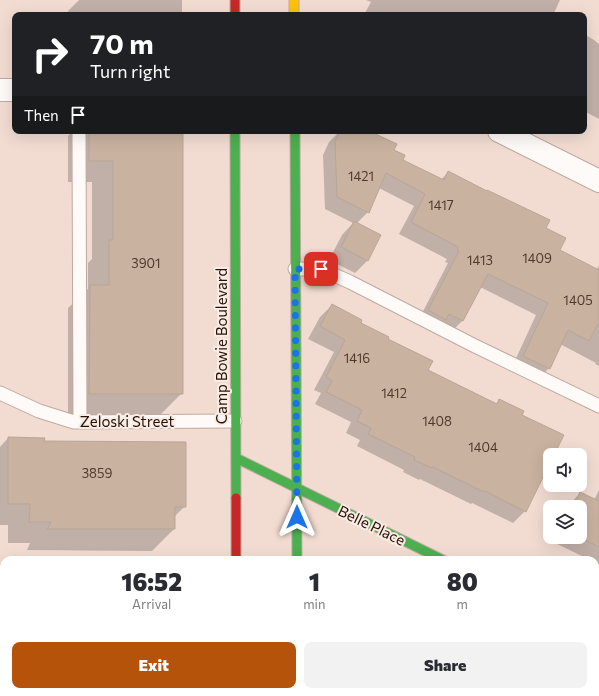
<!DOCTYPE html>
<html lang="en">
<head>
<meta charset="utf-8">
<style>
  :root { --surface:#fff; --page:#f2f2f3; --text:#2b2b33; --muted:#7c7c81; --accent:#b45309 }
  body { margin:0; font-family:Commissioner,sans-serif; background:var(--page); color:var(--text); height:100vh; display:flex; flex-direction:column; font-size:15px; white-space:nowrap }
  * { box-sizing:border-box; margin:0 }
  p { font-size:13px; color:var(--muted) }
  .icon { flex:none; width:22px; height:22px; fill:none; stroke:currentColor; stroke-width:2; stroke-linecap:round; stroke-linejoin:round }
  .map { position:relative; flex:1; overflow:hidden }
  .drawer { position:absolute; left:0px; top:556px; width:599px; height:140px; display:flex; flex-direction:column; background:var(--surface); border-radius:12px 12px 0 0; box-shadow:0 4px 16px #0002 }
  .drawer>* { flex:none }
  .hud { position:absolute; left:12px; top:12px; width:575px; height:122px; border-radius:8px; box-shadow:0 4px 16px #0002; background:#202124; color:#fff; overflow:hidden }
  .controls { position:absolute; left:543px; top:448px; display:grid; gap:8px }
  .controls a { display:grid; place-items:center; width:44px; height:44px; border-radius:8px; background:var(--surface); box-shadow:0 4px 16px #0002; font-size:20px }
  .pin { position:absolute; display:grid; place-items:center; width:34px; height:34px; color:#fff; margin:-17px; border-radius:8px; box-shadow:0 2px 6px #0006 }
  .me { position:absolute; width:44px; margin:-22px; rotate:0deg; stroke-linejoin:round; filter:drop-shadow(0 0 3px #0008) }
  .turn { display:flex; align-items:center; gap:14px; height:84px; padding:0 12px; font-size:18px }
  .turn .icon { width:52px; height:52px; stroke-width:2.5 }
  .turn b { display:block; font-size:28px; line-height:34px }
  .then { display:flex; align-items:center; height:38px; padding:0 12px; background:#0003; gap:8px; font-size:15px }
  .eta { display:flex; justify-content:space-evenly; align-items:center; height:68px; text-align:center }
  .eta b { font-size:24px; font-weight:800; line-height:28px }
  .primary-button { display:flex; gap:8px; margin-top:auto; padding:8px 12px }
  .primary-button a { flex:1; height:46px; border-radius:8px; background:var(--accent); color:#fff; font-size:16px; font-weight:800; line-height:46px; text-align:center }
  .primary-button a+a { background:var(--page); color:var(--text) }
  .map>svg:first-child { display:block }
  .shadow { fill:#0003 }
  .building { fill:#c9b29f; stroke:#b8a698 }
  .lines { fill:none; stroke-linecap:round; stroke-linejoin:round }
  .lane-casing { stroke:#bfaaa0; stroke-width:15 }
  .street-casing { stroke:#bfaaa0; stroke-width:24 }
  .fast-casing { stroke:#bfaaa0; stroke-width:11 }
  .slow-casing { stroke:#bfaaa0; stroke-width:11 }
  .jam-casing { stroke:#bfaaa0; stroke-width:11 }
  .lane { stroke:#fdfaf8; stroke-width:13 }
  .street { stroke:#fdfaf8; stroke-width:22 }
  .fast { stroke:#4caf50; stroke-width:9 }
  .slow { stroke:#ffc107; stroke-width:9 }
  .jam { stroke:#c62828; stroke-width:9 }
  .route { stroke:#1a73e8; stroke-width:7; stroke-dasharray:0 12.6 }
  .labels { text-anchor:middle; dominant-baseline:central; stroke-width:4; stroke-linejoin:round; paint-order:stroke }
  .number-label { font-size:13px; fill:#50392c }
  .street-label { font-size:15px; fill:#271106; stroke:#f9ece5 }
</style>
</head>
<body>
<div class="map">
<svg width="599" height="696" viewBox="0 0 599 696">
  <rect width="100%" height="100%" fill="#f2dcd2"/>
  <!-- shadow -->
  <path class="shadow" d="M79,0H182V15H68V11Z
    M366,0H560L553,15H368L365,13L371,2Z
    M584,34L594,40L599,44V119L584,111Z
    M73,131H182V393L160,415H68V308L88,289V263L92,259V182H68V136Z
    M340,131H367L393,151L402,160L441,180L448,172L545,228L558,251L596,270L599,266V366L595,364L596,363L560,344L549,368L537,381L511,369L536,315L480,287L463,320L450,333L417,323L448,263L445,262L447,259L399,234L414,206L379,188L368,212L356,224L367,261L355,273L329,260L342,235L353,223L325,209L323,155L329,142Z
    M332,305L359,323L387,340L427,371L496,404L499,400L521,415L553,455H550V461L525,511L513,523L472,503L471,504L420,479L419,480L403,472L404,470L357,446L360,440L346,433L351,422L315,404L321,393L314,390L334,352L308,339L320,317Z
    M8,438L43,442L184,507L174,517V529L152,551L27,550L30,543H8V525H0V447Z
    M599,490V564L595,563V560H590L551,541L553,537H580V507H567L580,493L594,500Z
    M0,581L4,583V665L0,664Z
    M14,692H137V696H14Z
    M347,692H577L585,696H346Z"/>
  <!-- building -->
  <path class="building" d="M89,131H183V394H89L90,285H109V240H113V161H89Z
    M340,131H369L397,144L394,150L405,155L403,160L444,180L448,171L487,191V190L550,220L546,228L566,238L560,250L599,270V322L589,341L568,330L550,369L523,356L548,303L488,274L463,321L449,314L446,320L428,310L459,251L457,250L458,247L411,222L425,194L386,173L369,213L337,197L335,142Z
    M354,221L381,235L368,261L341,247Z
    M332,304L362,320L361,323L389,337L388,339L433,361L428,370L497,404L499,399L524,411L522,415L564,435L554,455H550V463L526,512L485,491L484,492L433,467L432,468L414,460L415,457L368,434L371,428L357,421L362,410L326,392L332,381L326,377L345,340L320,326Z
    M8,437L45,438L44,441L186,442V507H175V529H47L51,522H29L30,504H8Z
    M580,492L599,501V547L579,537H580V507H573Z"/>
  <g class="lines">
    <!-- lane casing -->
    <g class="lane-casing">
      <path id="lane" d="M79,131L80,422
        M295,269H321L350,282L473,345L599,406
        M0,393L39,411L74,422L235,421
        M0,660L4,662
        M179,696V692"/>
    </g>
    <!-- street casing -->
    <g class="street-casing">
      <path id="street" d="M0,90H15
        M499,131L599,181
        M595,635L599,637"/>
    </g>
    <!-- fast casing -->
    <g class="fast-casing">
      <path id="fast" d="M235,131L236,498
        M295,131L297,560
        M236,458L443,560
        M238,692V696
        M298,692V696"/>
    </g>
    <!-- slow casing -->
    <g class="slow-casing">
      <path id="slow" d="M294,0V15"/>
    </g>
    <!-- jam casing -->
    <g class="jam-casing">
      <path id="jam" d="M235,0V15
        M236,498V560"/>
    </g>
    <!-- lane -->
    <use href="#lane" class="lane"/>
    <!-- street -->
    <use href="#street" class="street"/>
    <!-- fast -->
    <use href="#fast" class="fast"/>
    <!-- slow -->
    <use href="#slow" class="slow"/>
    <!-- jam -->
    <use href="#jam" class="jam"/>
  </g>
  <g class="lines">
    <!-- route -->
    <path class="route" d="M297,517L295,269H321"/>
  </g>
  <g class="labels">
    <!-- number labels -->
    <g class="number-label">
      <text x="361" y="176">1421</text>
      <text x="441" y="205">1417</text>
      <text x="537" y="258">1409</text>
      <text x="480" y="260">1413</text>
      <text x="146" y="263">3901</text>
      <text x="578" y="300">1405</text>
      <text x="357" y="358">1416</text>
      <text x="394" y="393">1412</text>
      <text x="437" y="421">1408</text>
      <text x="483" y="447">1404</text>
      <text x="97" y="473">3859</text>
    </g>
    <!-- street labels -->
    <g class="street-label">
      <text transform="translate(221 346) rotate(-90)">Camp Bowie Boulevard</text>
      <text x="127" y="421">Zeloski Street</text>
      <text transform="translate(372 525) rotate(26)">Belle Place</text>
    </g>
  </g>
</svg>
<div class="controls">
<a><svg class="icon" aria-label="sound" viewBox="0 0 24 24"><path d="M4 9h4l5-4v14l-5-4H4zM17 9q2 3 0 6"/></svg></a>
<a><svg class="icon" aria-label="layers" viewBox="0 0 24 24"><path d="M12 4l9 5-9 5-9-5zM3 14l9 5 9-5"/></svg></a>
</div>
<div class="pin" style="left:321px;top:269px;background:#d93025"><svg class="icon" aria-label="arrive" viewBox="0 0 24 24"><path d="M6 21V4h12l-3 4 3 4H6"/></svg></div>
<svg class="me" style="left:297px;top:517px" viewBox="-20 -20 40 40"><path d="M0-17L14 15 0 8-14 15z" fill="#1a73e8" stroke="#fff" stroke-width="4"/></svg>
<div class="hud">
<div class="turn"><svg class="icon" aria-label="right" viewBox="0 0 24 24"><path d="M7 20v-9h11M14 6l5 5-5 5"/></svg><div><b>70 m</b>Turn right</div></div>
<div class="then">Then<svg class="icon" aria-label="arrive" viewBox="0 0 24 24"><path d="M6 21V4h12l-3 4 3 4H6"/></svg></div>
</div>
<section class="drawer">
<div class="eta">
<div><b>16:52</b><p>Arrival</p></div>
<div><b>1</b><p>min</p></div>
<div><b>80</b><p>m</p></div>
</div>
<div class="primary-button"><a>Exit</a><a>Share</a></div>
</section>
</div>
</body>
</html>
